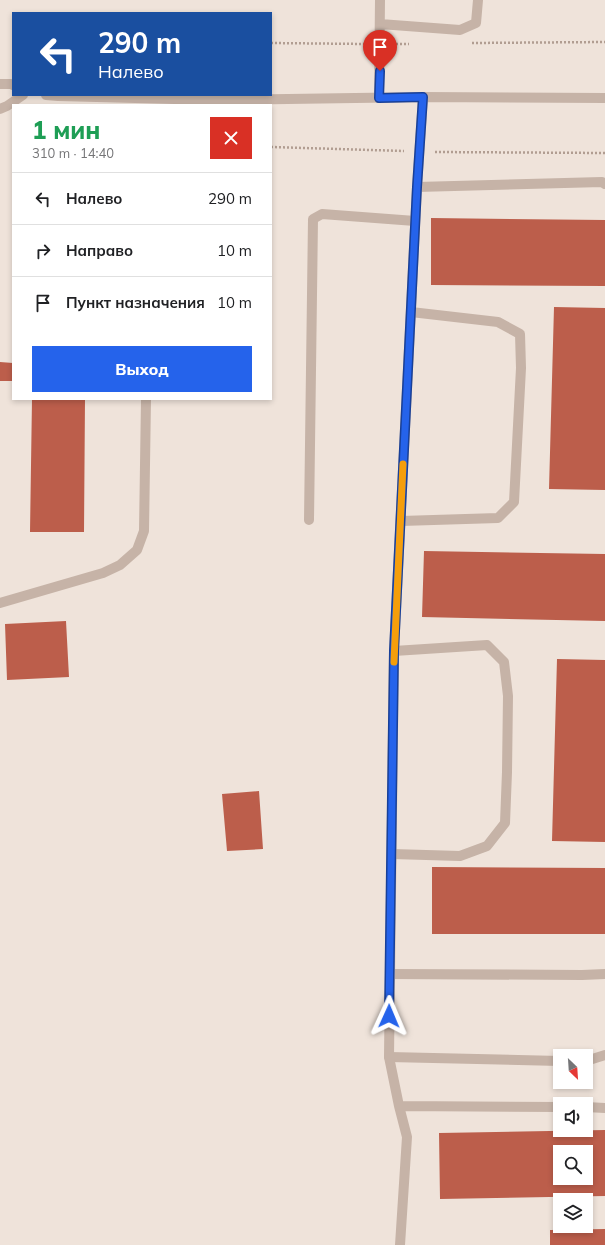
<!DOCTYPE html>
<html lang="ru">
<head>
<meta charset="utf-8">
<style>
  :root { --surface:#fff; --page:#f6f6f6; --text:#202124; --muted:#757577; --line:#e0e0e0; --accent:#2563eb }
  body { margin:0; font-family:Mulish,sans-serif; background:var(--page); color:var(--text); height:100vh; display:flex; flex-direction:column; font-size:15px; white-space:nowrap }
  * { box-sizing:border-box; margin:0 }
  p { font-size:13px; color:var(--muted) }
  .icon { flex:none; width:22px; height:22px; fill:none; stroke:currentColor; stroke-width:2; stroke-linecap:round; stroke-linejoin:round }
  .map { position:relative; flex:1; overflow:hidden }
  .panel { position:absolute; left:12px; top:104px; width:260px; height:296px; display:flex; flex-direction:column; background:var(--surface); border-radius:0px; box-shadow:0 2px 6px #0003 }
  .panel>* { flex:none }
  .hud { position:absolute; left:12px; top:12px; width:260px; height:84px; border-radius:0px; box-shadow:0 2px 6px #0003; background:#1a4fa0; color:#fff; overflow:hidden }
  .needle { width:26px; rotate:155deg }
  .buttons { position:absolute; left:553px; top:1049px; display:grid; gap:8px }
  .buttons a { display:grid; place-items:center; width:40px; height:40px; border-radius:0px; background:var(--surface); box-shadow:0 2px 6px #0003; font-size:20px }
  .pin { position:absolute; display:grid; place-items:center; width:34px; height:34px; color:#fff; margin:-41px -17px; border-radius:50% 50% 50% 0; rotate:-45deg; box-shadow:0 0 4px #0007 }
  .pin .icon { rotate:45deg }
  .me { position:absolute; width:44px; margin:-22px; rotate:1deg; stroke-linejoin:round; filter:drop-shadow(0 0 3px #0008) }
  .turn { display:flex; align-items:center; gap:14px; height:84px; padding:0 20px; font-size:18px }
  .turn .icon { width:52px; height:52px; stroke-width:2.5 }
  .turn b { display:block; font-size:28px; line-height:34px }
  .round { display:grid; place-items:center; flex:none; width:42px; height:42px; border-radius:0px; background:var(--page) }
  .head { display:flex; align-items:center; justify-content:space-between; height:68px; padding:0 20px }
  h1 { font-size:24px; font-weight:800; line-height:30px; color:#1e9e55 }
  .cta { display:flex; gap:8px; margin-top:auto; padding:8px 20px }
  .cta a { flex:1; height:46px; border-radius:0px; background:var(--accent); color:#fff; font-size:16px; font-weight:800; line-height:46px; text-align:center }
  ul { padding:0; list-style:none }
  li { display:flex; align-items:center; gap:12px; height:52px; padding:0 20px; border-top:1px solid var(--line) }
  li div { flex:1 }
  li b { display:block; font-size:15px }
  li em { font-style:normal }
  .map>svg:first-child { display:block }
  .building { fill:#bc5e4b; fill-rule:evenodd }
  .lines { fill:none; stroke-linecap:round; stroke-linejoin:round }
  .path { stroke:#b19d91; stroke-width:2.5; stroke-dasharray:2 2; stroke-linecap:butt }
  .lane { stroke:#c6b3a7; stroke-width:10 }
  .street { stroke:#c6b3a7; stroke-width:10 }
  .route-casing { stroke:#184099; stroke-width:10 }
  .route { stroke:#2563eb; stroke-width:7 }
  .slow { stroke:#f59e0b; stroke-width:7 }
</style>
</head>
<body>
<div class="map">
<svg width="605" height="1245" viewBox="0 0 605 1245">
  <rect width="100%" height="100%" fill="#efe3da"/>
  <!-- building -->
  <path class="building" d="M431,218L605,220V286L431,285Z
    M554,307L605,308V490L549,489Z
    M0,362L13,363V381H0Z
    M32,399H85L84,532H30Z
    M424,551L605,554V621L422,617Z
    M66,621L69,677L7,680L5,624Z
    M557,659L605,660V842L552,841Z
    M259,791L263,849L227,851L222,794Z
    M432,867L605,868V934H432Z
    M605,1130V1196L440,1199L439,1133ZM560,1152H586V1178H560Z
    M605,1229V1245H550V1230Z"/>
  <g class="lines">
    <!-- path -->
    <path class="path" d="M271,43L365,44
      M472,43L605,42
      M396,44H409
      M271,147L404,151
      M435,152L605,153"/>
    <!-- lane -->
    <path class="lane" d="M380,24L460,30L476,23L478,0
      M379,97L380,0
      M309,520L313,219L322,214L415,221
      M401,521L498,518L514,502L521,368L520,334L498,322L411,312
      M0,603L103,573L120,565L137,550L144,531L146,399
      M392,854L460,856L487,846L505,823L507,772L508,696L504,662L487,645L394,651
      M390,974L582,975L605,974
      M389,1057L560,1061
      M586,1061L605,1055"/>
    <!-- street -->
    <path class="street" d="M0,84H11L13,85
      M46,95L58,96L213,100L423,97L605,98
      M0,109L7,106L23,95
      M417,187L602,182L605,184
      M399,1106L560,1107
      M586,1107L605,1108
      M400,1245L407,1137L399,1106L389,1057L394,651L417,187L423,97"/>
  </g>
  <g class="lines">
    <!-- route casing -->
    <g class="route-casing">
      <path id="route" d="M380,71L379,98L423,97L417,187L394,651L389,1016"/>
    </g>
    <!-- route -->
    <use href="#route" class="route"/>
    <!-- slow -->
    <path class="slow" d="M394,662L403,464"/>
  </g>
</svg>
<div class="buttons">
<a><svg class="needle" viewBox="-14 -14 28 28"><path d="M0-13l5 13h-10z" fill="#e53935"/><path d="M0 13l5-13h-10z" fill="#757577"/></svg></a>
<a><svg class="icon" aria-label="sound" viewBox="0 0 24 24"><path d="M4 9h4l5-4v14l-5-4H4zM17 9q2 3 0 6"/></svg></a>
<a><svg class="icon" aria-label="search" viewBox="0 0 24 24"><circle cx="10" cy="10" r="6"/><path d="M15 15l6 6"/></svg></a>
<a><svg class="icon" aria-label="layers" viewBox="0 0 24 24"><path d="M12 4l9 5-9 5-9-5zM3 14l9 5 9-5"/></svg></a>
</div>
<div class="pin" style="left:380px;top:71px;background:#d93025"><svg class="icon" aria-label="arrive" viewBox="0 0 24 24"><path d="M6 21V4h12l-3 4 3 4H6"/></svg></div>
<svg class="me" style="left:389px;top:1016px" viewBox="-20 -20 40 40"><path d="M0-17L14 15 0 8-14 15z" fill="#2563eb" stroke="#fff" stroke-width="4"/></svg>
<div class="hud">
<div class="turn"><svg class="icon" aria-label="left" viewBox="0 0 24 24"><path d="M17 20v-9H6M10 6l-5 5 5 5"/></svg><div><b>290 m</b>Налево</div></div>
</div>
<section class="panel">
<div class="head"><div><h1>1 мин</h1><p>310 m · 14:40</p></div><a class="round" style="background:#d93025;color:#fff"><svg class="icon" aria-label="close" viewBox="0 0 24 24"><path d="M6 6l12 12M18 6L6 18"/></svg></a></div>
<ul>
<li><svg class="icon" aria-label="left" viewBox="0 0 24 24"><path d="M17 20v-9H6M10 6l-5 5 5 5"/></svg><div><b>Налево</b></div><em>290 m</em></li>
<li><svg class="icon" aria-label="right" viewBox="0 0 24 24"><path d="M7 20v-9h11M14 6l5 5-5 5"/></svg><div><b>Направо</b></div><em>10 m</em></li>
<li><svg class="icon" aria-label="arrive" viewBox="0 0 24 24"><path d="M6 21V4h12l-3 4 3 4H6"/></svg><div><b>Пункт назначения</b></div><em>10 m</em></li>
</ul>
<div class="cta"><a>Выход</a></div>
</section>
</div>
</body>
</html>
